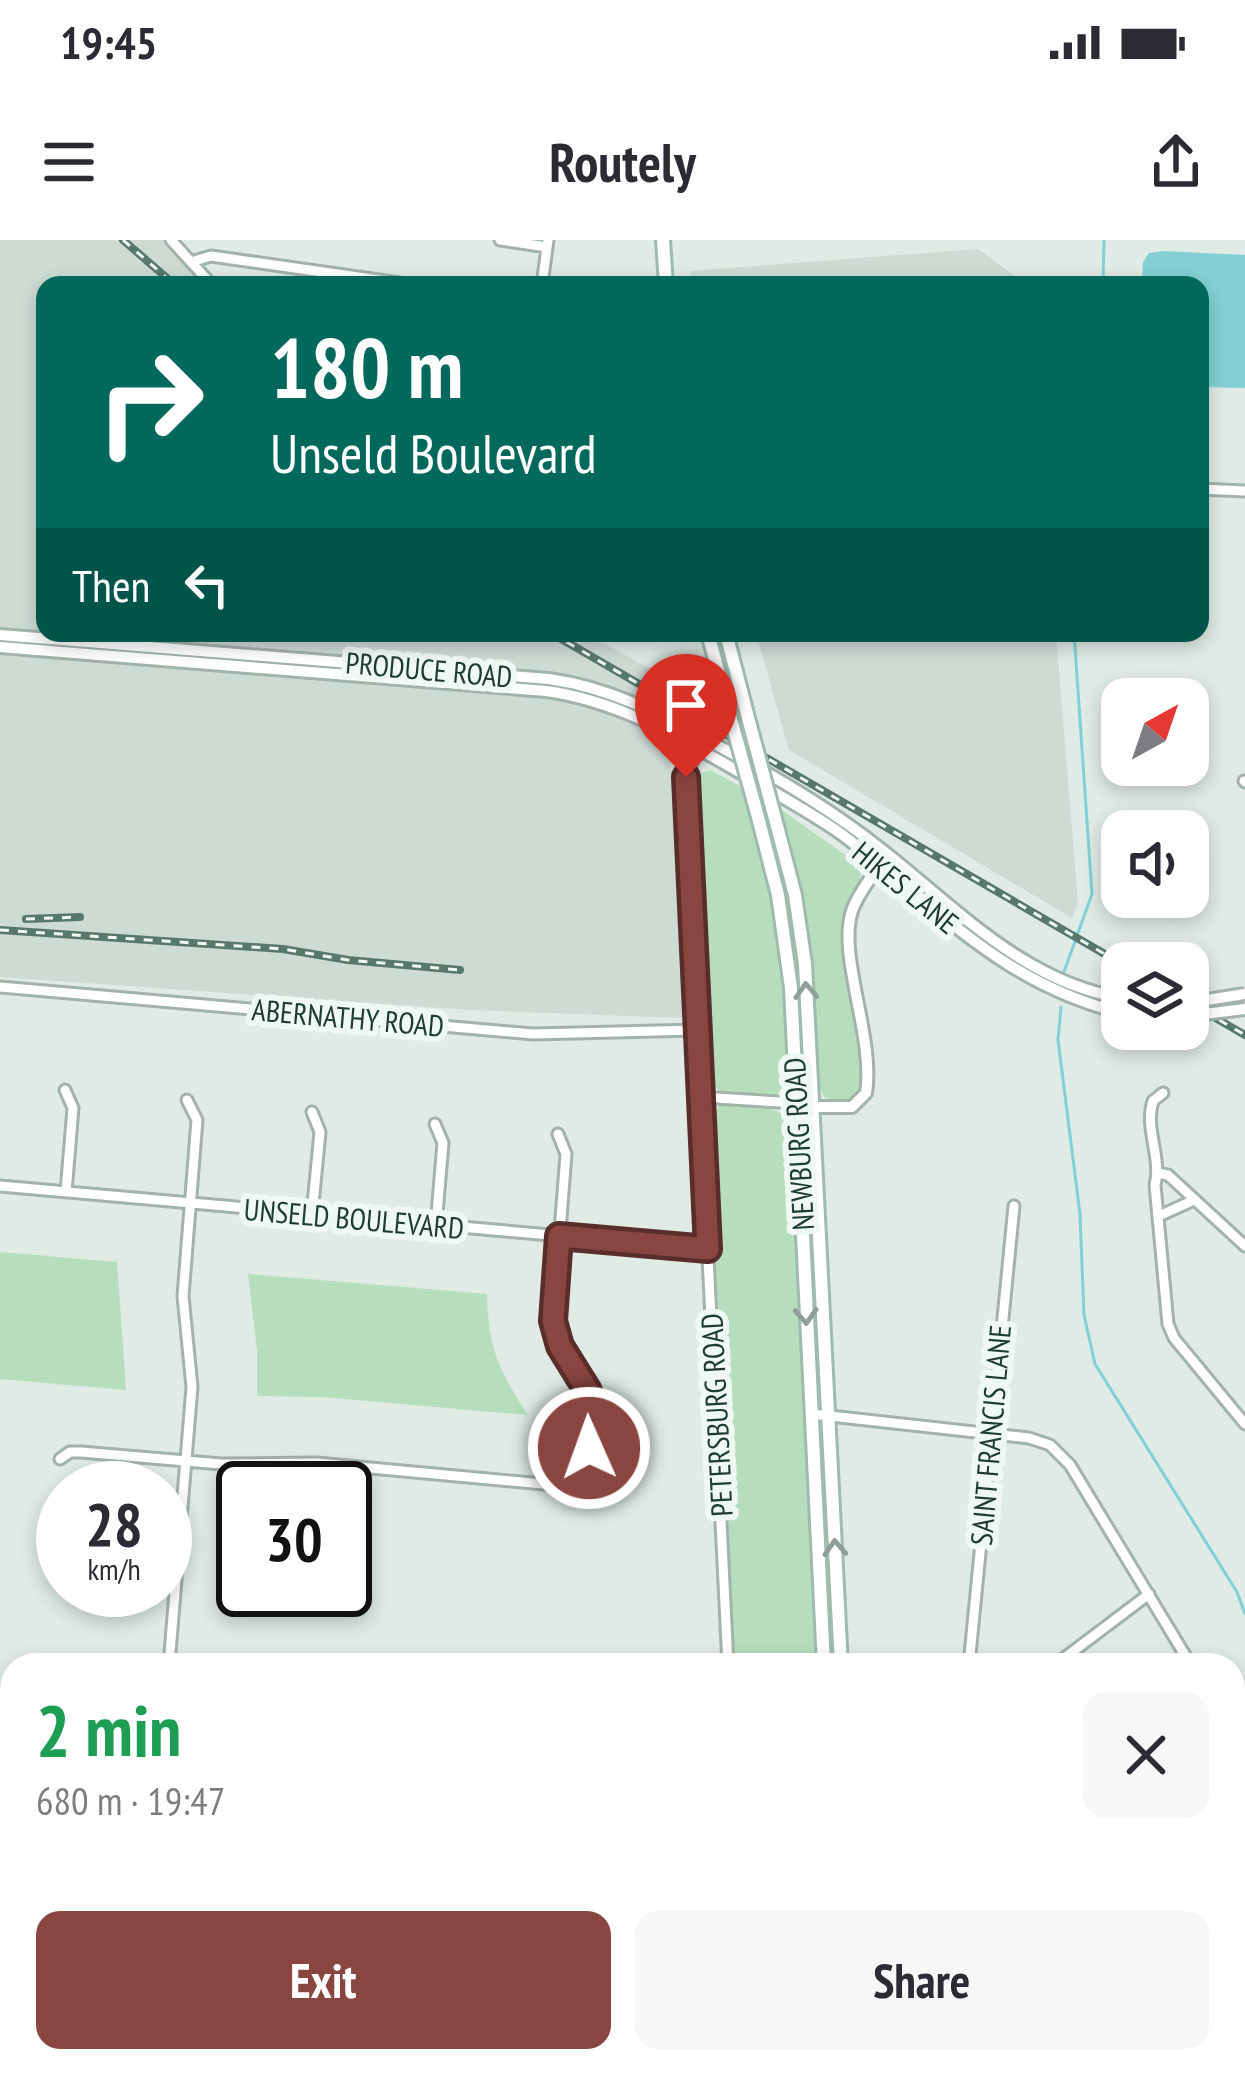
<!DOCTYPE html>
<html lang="en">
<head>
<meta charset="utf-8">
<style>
  :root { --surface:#fff; --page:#f7f7f7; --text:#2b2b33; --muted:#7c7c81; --accent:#89453f }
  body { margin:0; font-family:"PT Sans Narrow",sans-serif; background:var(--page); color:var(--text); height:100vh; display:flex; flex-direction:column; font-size:45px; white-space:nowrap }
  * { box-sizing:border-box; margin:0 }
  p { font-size:39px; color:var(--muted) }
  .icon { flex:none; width:66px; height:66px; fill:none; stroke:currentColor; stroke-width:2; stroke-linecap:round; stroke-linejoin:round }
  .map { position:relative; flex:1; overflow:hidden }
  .details { position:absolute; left:0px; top:1413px; width:1245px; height:420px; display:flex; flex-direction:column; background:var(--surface); border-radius:36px 36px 0 0; box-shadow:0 6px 18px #0003 }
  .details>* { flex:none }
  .banner { position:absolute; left:36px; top:36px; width:1173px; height:366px; border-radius:24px; box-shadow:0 6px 18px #0003; background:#00695c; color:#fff; overflow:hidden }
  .needle { width:78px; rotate:40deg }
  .fabs { position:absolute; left:1101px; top:438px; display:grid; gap:24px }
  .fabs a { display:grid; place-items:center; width:108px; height:108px; border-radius:24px; background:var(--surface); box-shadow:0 6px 18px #0003; font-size:60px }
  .speed { position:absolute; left:36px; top:1221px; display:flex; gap:24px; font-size:60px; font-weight:700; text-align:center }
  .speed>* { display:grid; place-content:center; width:156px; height:156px; border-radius:50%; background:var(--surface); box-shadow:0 6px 18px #0003; line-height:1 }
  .speed small { font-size:30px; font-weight:400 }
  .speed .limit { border:6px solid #111; border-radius:18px; background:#fff; color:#111 }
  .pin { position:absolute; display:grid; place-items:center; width:102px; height:102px; color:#fff; margin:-123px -51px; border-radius:50% 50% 50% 0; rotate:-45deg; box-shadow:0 0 12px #0007 }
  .pin .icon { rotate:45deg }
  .me { position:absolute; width:132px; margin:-66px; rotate:358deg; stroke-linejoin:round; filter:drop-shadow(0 0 9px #0008) }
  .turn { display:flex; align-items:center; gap:42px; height:252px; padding:0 36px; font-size:54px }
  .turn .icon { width:156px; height:156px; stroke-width:2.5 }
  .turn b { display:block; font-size:84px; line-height:102px }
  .then { display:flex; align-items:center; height:114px; padding:0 36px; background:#0003; gap:24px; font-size:45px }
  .round { display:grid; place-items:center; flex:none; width:126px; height:126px; border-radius:24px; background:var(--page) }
  .summary { display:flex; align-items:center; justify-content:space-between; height:204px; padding:0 36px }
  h1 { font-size:72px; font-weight:700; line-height:90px; color:#1e9e55 }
  .action { display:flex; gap:24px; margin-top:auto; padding:24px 36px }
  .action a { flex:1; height:138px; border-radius:24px; background:var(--accent); color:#fff; font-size:48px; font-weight:700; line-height:138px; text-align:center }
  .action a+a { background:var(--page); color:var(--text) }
  .status { display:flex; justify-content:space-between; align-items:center; height:84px; padding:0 60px; background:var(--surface); direction:ltr }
  .status svg { height:33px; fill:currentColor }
  header { display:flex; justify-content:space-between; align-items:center; height:156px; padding:0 36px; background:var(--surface); font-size:54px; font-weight:700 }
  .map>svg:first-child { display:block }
  .built { fill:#cddbd3 }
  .green { fill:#b6debc }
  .water { fill:#82d0d5 }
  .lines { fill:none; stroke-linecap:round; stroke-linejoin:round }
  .stream { stroke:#82d0d5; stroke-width:3 }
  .minor-casing { stroke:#a2b3ab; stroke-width:15 }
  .tertiary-casing { stroke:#a2b3ab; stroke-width:16 }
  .secondary-casing { stroke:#9fbbae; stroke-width:18 }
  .minor { stroke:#fff; stroke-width:9 }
  .tertiary { stroke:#fff; stroke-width:10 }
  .secondary { stroke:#fff; stroke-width:12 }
  .rail-casing { stroke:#59786c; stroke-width:8 }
  .rail { stroke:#eff8f2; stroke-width:3; stroke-dasharray:9; stroke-linecap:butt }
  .tertiary-bridge-casing { stroke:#a2b3ab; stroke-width:16; stroke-linecap:butt }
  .secondary-bridge-casing { stroke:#9fbbae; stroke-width:18; stroke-linecap:butt }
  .tertiary-bridge { stroke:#fff; stroke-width:10 }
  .secondary-bridge { stroke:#fff; stroke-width:12 }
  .oneway { stroke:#8f9e98 }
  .route-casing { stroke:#592d29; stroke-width:30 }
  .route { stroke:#89453f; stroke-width:21 }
  .labels { text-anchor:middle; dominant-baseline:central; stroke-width:12; stroke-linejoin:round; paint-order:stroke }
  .street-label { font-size:30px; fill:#1f3c31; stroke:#eff8f2 }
</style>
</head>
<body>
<div class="status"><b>19:45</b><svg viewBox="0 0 49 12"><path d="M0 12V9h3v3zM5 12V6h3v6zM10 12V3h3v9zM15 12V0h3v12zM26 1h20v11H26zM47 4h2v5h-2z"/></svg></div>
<header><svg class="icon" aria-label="menu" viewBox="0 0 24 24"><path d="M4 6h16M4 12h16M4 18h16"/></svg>Routely<svg class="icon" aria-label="share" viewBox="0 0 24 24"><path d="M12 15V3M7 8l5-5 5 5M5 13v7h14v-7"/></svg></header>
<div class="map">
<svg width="1245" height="1833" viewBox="0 0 1245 1833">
  <rect width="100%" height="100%" fill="#dfebe4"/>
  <!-- built -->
  <path class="built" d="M0,0H166L208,45H45V393H585L720,467L731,507L684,479L668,506L679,603L682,778L469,770L0,737Z
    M978,9L1027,45H690V31Z
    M756,393H1056L1078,664L1072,678L789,510Z
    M140,1821H734L735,1833H139Z"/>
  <!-- green -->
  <path class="green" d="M710,530L742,547L777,678L789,833L787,846L773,857L721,853L706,837L692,543L699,534Z
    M780,569L861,626C863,647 846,665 844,688L863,840L857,854L845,861L825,858L816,841L811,752L798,638Z
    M719,866C744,865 784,861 792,889L819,1425H735L709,881Z
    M0,1012L117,1022L126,1150L0,1139Z
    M248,1034L487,1054C488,1107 499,1131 528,1175L322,1157L257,1156V1110Z
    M341,1821H734L735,1833H339Z"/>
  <!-- water -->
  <path class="water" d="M1163,11L1245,15V148L1200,147V45H1142L1143,22L1149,13Z"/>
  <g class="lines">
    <!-- stream -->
    <path class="stream" d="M1103,45L1104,0
      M1064,732L1092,654L1074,393
      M1061,767L1058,800L1080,974L1084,1075L1095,1124L1237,1352L1245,1374"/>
    <!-- minor casing -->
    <g class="minor-casing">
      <path id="minor" d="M171,0L212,45
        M500,0L547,7
        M191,22L211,16L414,45
        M542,45L548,0
        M1200,249L1245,251
        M697,506L685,548L728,1425
        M1244,541L1245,542
        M0,747L533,794L697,790
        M65,850L73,868L66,952
        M1163,853L1153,861C1144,888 1162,917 1155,945L1168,1084L1174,1098L1245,1184
        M700,857L795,863
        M312,872L320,892L312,974
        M435,884L443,903L436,985
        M1158,933L1168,935L1245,1006
        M0,946L708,1009
        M1159,976L1194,960
        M812,1174L1029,1198L1050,1205L1070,1225L1191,1425
        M60,1219L70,1212H81L221,1224L317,1223L586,1248C592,1219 598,1170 584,1142C572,1121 557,1106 553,1081L566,914L558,894
        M51,1323L63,1333
        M169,1425L192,1147L183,1056L197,880L187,860
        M969,1425L1014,966
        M1055,1425L1149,1354
        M1233,1487L1245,1502
        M0,1705L12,1706
        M52,1821L130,1826
        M748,1821V1833
        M1,1825L12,1819"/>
    </g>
    <!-- tertiary casing -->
    <g class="tertiary-casing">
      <path id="tertiary" d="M0,395L549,439C620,449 673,482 735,515C787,544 836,573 882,610C956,668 1025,743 1122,758
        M0,407L546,451C620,461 682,499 746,536C778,555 810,572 840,593C937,665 999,743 1122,773
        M813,867H852L866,853C875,798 837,715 852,671C858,653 872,637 882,621"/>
    </g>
    <!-- secondary casing -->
    <g class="secondary-casing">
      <path id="secondary" d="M663,0L666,45
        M708,393L726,461
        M726,393L747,474
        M758,577L778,655L791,748L824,1425
        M777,586L795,655L805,724L841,1425
        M0,1455L12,1456
        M1233,1682L1245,1689
        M844,1821L845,1833
        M859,1821L860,1833"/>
    </g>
    <!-- minor -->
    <use href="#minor" class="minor"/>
    <!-- tertiary -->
    <use href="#tertiary" class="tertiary"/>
    <!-- secondary -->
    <use href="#secondary" class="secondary"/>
    <!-- rail casing -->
    <g class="rail-casing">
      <path id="rail" d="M123,0L175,45
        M551,393L1122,724
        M26,679L80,677
        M0,690L283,709L348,720L460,730
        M1188,762L1245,795"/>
    </g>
    <!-- rail -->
    <use href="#rail" class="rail"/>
    <!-- tertiary-bridge casing -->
    <g class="tertiary-bridge-casing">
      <path id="tertiary-bridge" d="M1188,763L1245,754
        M1188,776L1245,769"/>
    </g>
    <!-- secondary-bridge casing -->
    <g class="secondary-bridge-casing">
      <path id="secondary-bridge" d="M726,461L758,577
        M747,474L777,586"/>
    </g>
    <!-- tertiary-bridge -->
    <use href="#tertiary-bridge" class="tertiary-bridge"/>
    <!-- secondary-bridge -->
    <use href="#secondary-bridge" class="secondary-bridge"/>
  </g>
  <!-- one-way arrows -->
  <defs><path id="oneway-chevron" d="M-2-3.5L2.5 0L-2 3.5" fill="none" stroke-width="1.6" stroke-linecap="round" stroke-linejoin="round" transform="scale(3)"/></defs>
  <g class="oneway">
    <use href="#oneway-chevron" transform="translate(806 751) rotate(-93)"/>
    <use href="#oneway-chevron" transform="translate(806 1076) rotate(87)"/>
    <use href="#oneway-chevron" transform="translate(835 1308) rotate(-93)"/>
  </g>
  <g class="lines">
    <!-- route casing -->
    <g class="route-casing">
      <path id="route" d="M589,1208L588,1151L560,1106L553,1081L559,996L708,1009L686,537"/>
    </g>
    <!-- route -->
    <use href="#route" class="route"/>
  </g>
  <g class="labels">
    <!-- street labels -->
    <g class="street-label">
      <text transform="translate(429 429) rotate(5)">PRODUCE ROAD</text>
      <text transform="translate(906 647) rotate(39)">HIKES LANE</text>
      <text transform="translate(348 777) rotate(5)">ABERNATHY ROAD</text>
      <text transform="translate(798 904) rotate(-93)">NEWBURG ROAD</text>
      <text transform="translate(354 978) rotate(5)">UNSELD BOULEVARD</text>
      <text transform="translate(716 1175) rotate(-93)">PETERSBURG ROAD</text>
      <text transform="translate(990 1195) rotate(-85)">SAINT FRANCIS LANE</text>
    </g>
  </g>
</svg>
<div class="fabs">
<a><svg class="needle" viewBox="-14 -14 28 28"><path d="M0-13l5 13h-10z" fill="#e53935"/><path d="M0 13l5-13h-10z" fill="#7c7c81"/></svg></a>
<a><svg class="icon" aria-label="sound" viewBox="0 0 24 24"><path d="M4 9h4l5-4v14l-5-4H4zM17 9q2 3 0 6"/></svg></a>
<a><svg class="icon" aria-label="layers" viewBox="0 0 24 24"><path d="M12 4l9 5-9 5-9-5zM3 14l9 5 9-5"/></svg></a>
</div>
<div class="speed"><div>28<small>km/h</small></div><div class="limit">30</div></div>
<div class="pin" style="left:686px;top:537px;background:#d93025"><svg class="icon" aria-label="arrive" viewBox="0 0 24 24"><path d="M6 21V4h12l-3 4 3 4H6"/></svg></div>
<svg class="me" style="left:589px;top:1208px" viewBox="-20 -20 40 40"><circle r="17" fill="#89453f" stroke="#fff" stroke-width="3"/><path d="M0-11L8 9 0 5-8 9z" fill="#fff"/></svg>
<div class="banner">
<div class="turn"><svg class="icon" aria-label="right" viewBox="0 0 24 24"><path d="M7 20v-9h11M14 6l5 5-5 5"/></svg><div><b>180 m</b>Unseld Boulevard</div></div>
<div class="then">Then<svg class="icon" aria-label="left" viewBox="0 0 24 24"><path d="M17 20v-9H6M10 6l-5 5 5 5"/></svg></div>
</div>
<section class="details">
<div class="summary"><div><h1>2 min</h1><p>680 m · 19:47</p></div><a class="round"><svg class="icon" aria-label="close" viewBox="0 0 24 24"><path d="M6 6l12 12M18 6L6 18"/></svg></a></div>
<div class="action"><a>Exit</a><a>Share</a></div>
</section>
</div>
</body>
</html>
